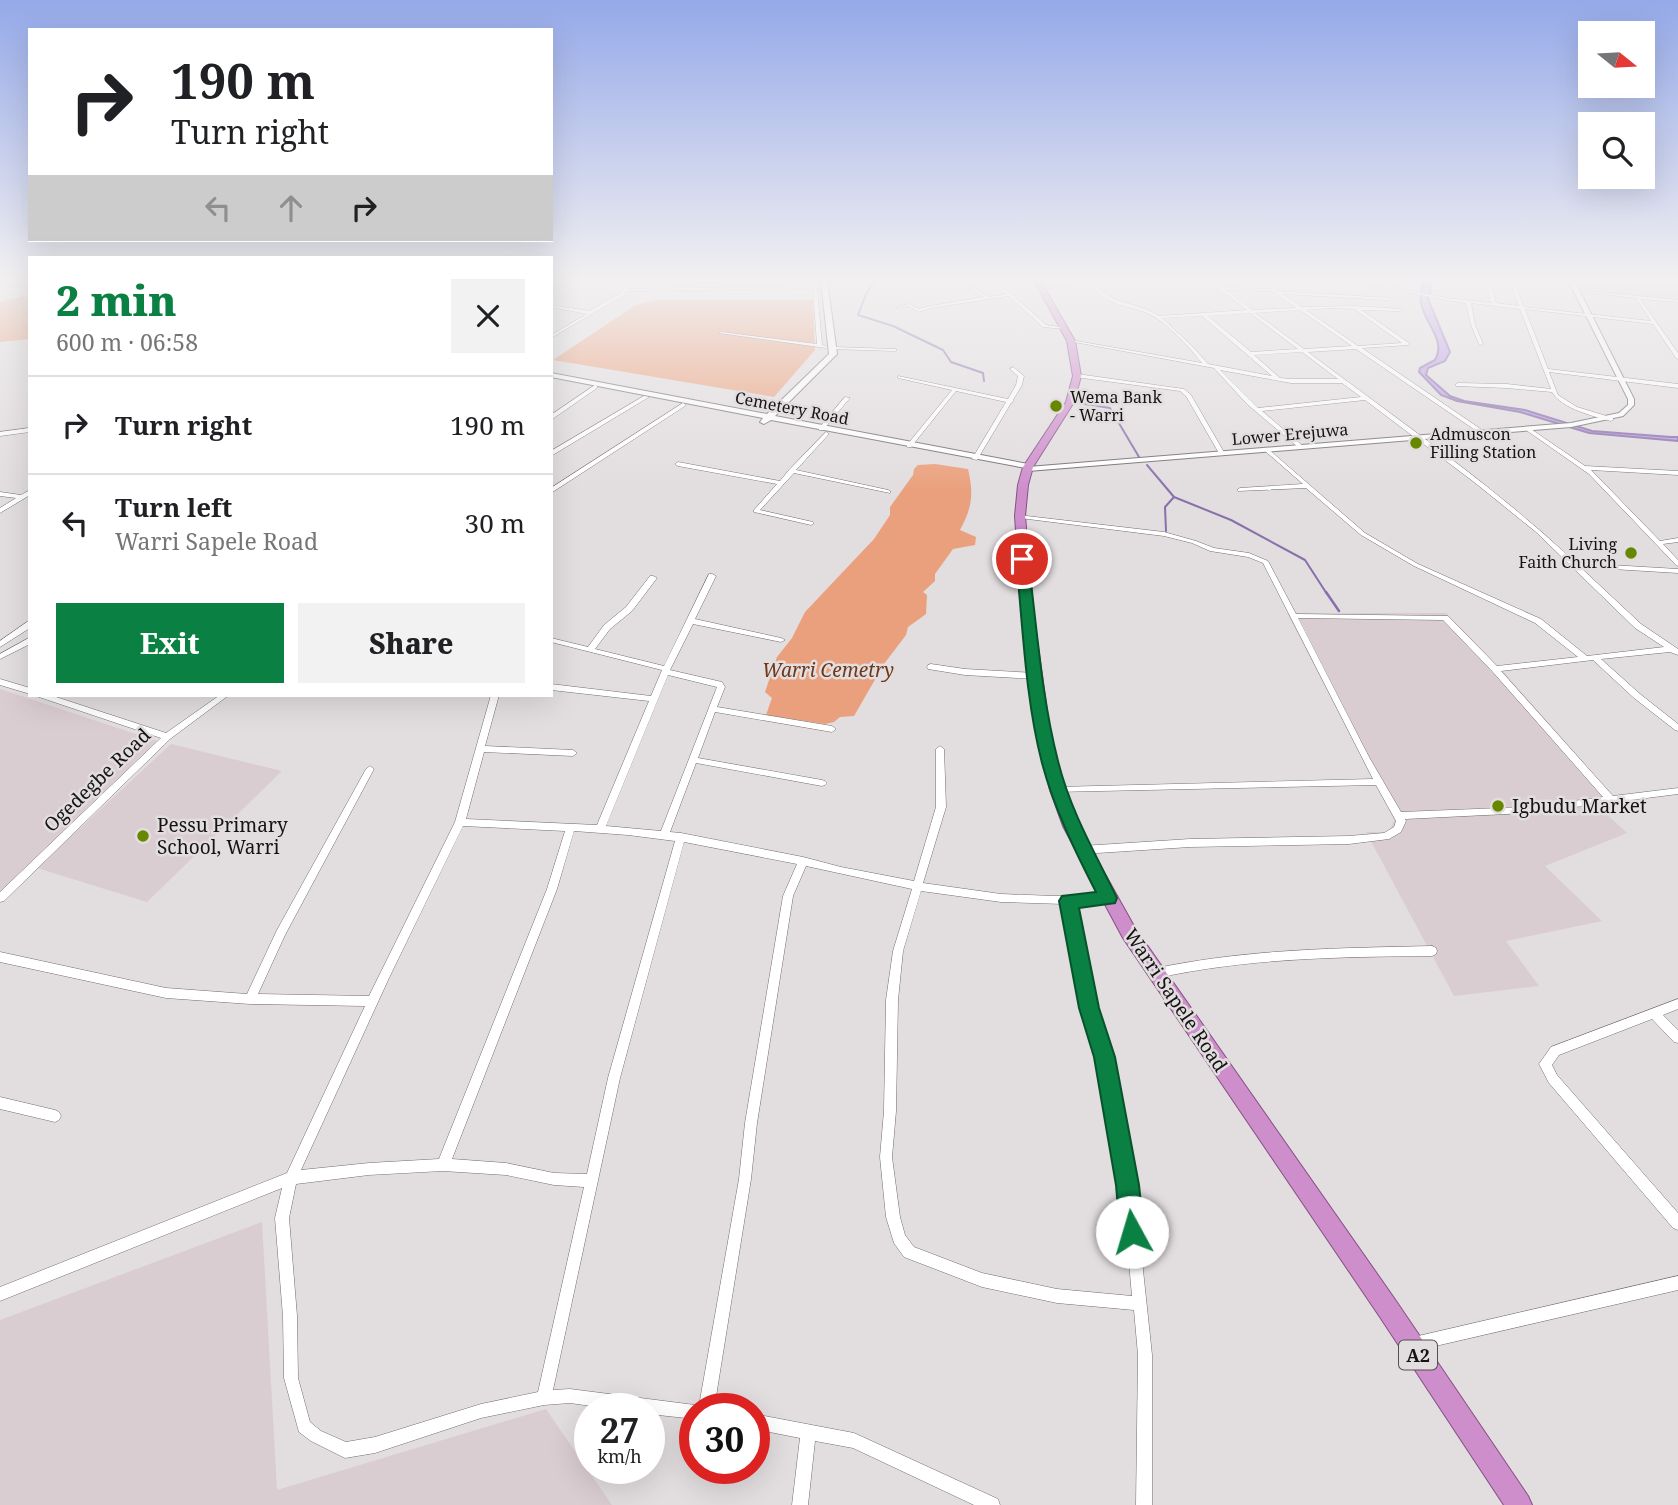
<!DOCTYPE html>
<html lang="en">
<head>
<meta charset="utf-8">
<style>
  :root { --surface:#fff; --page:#f2f2f2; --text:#202124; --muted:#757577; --line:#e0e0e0; --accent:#0b8043 }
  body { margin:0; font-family:"Noto Serif",serif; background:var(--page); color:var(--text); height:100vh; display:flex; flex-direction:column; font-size:26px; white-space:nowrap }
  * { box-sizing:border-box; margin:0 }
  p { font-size:23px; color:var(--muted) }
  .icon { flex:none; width:38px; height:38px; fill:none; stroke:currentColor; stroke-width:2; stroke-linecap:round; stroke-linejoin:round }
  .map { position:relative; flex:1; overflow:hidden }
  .sheet { position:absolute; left:28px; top:256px; width:525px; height:441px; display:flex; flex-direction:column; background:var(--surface); border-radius:0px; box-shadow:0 7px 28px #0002 }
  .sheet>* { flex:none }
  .hud { position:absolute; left:28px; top:28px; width:525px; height:214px; border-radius:0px; box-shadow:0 7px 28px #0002; background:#fff; color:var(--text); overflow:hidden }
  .needle { width:46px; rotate:108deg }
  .buttons { position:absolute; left:1578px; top:21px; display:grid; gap:14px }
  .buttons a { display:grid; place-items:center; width:77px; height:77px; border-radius:0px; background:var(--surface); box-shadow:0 7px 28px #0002; font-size:35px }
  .speed { position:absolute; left:574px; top:1393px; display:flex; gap:14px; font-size:35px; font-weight:700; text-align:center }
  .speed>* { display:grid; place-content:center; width:91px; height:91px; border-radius:50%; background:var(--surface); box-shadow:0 7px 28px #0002; line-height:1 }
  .speed small { font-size:18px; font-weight:400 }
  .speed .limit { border:10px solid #d22; background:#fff; color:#111 }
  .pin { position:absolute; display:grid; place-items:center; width:60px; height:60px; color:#fff; margin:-30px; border:4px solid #fff; border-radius:50%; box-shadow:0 2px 7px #0007 }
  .me { position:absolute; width:77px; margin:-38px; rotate:354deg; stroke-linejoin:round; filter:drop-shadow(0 0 5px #0008) }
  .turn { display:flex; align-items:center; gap:24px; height:147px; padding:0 28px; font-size:32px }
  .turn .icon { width:91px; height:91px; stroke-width:2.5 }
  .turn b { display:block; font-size:49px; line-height:60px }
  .lanes { display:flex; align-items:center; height:66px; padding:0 28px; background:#0003; justify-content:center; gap:35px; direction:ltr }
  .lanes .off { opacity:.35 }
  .round { display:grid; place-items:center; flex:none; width:74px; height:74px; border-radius:0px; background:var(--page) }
  .headline { display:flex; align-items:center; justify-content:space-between; height:119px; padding:0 28px }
  h1 { font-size:42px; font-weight:800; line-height:52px; color:var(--accent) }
  .button { display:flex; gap:14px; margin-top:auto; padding:14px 28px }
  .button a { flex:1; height:80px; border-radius:0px; background:var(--accent); color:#fff; font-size:28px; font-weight:800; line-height:80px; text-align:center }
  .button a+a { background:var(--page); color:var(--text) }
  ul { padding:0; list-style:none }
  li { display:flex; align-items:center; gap:21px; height:98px; padding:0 28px; border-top:2px solid var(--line) }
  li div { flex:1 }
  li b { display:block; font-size:26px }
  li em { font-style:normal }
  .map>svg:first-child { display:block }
  .built { fill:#dacdd2 }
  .green { fill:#eaa07c }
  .water { fill:#ba98ea; stroke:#8870aa; stroke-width:2 }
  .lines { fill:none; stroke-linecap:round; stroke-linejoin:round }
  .stream-far1 { stroke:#8870aa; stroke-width:2 }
  .stream { stroke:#8870aa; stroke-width:2.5 }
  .minor-casing { stroke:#726e6f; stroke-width:1 }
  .tertiary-casing { stroke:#726e6f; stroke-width:2 }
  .secondary-casing { stroke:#726e6f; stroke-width:2 }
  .trunk-casing { stroke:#855083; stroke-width:2 }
  .minor { fill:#fff; fill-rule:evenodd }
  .tertiary { fill:#fff; fill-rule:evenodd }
  .secondary { fill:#fff; fill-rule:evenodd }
  .trunk { fill:#ce8ecc; fill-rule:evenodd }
  .route { fill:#0b8043; stroke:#07532c; stroke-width:2 }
  .poi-dot { fill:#678701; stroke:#e2dddf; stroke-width:2.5 }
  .labels { text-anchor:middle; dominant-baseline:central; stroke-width:5; stroke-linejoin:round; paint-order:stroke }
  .far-poi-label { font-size:16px; fill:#151314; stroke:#e2dddf; text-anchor:start }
  .far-street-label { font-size:16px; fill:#151314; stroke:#e2dddf }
  .shield { fill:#e2dddf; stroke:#525051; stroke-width:2 }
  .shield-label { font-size:18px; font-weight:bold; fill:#151314 }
  .park-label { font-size:19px; font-style:italic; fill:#70381a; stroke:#e2dddf }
  .street-label { font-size:19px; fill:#151314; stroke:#e2dddf }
  .poi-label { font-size:19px; fill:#151314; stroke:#e2dddf; text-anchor:start }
</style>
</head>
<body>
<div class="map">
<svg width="1678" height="1505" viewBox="0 0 1678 1505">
  <rect width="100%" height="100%" fill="#e2dddf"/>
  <!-- built -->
  <path class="built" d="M1572,280H1678V300L1577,290Z
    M1287,613H1446L1503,671L1620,804L1601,809L1627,833L1545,866L1602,921L1506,941L1539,986L1454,996L1366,832H1389L1394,820Z
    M0,689L157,741L0,892Z
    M171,744L282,771L147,902L37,868Z
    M262,1222L277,1490L546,1409L612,1505H0V1320Z"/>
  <!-- green -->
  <path class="green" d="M30,295V339L0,342V302Z
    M657,300H813L815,350L774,397L553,360L636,305Z
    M935,464L968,469C974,494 972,508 960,530L976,537L975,545L953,549L935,574V581L923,592L927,595L926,614L908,627L906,635L884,664L854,716L840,717L834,722L825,724L766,715L772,698L765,692L777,657L792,638L805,612L874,539L890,515V507L913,475L914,469L918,465Z"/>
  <!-- water -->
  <path class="water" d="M1422,280H1429L1431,289L1428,299L1450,352L1445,361L1428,368L1426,375L1450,396L1464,401L1525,410L1592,431L1671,437H1678V441L1589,433L1520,412L1457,401L1441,395L1419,372L1420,368L1435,360C1447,340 1423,322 1421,302C1419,294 1424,289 1422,280Z"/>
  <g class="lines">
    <!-- stream-far1 -->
    <path class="stream-far1" d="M875,280L866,294L858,315L893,326L943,350L951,362L983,373L984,381
      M1078,403L1110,408L1139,457
      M1147,465L1174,497L1231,520L1305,560L1327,594
      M1166,531L1165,507L1174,497"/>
    <!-- stream -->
    <path class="stream" d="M1326,592L1339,611"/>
    <!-- minor casing -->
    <g class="minor-casing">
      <path id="minor" d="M556,280H561L551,285V282Z
        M619,280H623L629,287L628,289L821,286V288H817L822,345L828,347L826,348L719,333L721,332L817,344L813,288L627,291L626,294L551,338V335L587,314L551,307V305L590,311L622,292L625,287Z
        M984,280H989L1012,294L1046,325L1067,328L1065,329L1043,327L1009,296L931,308L919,312L908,306L898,308L896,307L909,304L919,309L930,306L984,297L969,289L987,283ZM990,284L1006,294L989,297L975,289Z
        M1161,280H1212L1222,288L1270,289L1272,280H1276L1274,288L1278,291L1390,298L1388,300L1282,294L1302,307L1354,306L1402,309V310L1400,311L1361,310L1409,343V345L1362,348L1485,432V434H1481L1356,349L1308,352C1398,420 1493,485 1576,563L1678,569V573L1580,567L1641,624L1678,649V655L1670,652L1601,659L1640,694L1678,724V731L1675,730L1634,698L1593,660L1501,671L1613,796L1678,788V794L1528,813L1405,819L1406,821L1401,832L1389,839L1349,844L1190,847L1082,854L1079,853L1077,850L1079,847L1082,846L1190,839L1349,836L1384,833L1394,827L1396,821L1376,785L1054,792L1052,790L1054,788L1057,787L1373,779L1263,563L1248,557L1210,551L1192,543L1164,536L1020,518L1018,517V515L1164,532L1196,541L1214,548L1249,553L1268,561L1296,614L1448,616L1497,666L1578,657L1535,623L1414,566L1361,535L1306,488L1238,491V489L1240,488L1303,484L1265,451V449L1267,448L1365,533L1418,564L1541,619L1587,656L1664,647L1635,628L1536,532L1474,482L1365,400L1262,411L1304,447L1299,448L1247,404L1214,368L1069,341L1071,340L1202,363C1189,347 1168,323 1149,314C1137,308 1124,307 1112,302C1103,298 1097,291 1090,284L1042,289L1040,288L1091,282ZM1208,281L1247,310L1159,316L1146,309L1117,300L1110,297L1095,284ZM1226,290L1273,291L1296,308L1252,310ZM1331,308L1354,309L1402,343L1358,346L1306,310ZM1300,310L1352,346L1304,349L1255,313ZM1250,313L1298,349L1251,352L1208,316ZM1202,316L1272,376L1208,364L1192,346L1162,318ZM1302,352L1338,379H1291L1280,378L1254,355ZM1220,370L1291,383H1342L1361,397L1258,408ZM1298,618L1443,620L1492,671L1603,797L1528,807L1401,812L1369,757Z
        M1345,280H1353L1446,298L1491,303L1485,280H1489L1496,303L1519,306L1509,280H1513L1524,307L1651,321L1636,298L1574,291L1576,290L1678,300V302L1640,299L1678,353V359L1676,358L1653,324L1525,309L1548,369L1678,384V388L1549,372L1558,395L1577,407L1613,418V420L1611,421C1593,416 1562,409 1552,392L1507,388L1456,386V384L1458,383L1507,384L1551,389L1520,309L1471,303L1475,325L1483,344L1481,345L1479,344L1471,325L1466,303L1446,300Z
        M833,347L895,349L897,350L895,351L831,349V347Z
        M1013,367L1024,376L1022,385L1013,400L1014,401L1011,403L977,460L972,459L1006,402L956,391L911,447H907V445L952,390L898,378V376L1008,399L1016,385L1018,376L1010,369Z
        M1077,374L1184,389L1191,395L1225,454L1220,455L1186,396L1180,391L1075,377L1074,376Z
        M595,385L597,386V388L551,420V415Z
        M644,396L649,397L551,456V451Z
        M845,397L850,398L823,430H819V428Z
        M683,403L686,405L685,406L551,493V488Z
        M1528,427L1585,466L1678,471V475L1591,470L1660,541L1678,538V542L1663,544L1678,560V566L1676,565L1589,474L1526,430L1525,429Z
        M30,428V432L0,436V432Z
        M826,432L828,433V435L796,470L888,490L890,491V493L794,473L760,510L813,522L814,523L811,525L754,512V510L777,484L678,466L675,464L678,462L780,481L789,470Z
        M30,490V495L0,513V508L16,498L0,496V492L21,495Z
        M709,574H712L716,576L695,619L781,638L785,640L781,642L693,624L670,670L722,682L725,687L717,707L832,726L836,729L832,732L715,712L698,758L822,780L825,781L827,783L825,785L822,786L696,763L670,832L681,833L803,857L841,867L914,881L936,807V749L940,746L944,749L946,807L923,883L1001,894L1054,896L1108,894L1112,895L1113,898L1112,901L1108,902L1074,904L1095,1008L1111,1057L1134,1185L1152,1355V1505H1136L1138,1355L1134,1310L1057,1303L982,1287L904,1257L894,1243L886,1217L880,1157L884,1111L886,1000L893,951L912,889L806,866L793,896L757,1123L751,1179L714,1409H695V1419L649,1414V1409H612L570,1403L544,1405L481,1418L375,1453L345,1458L311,1441L299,1432L284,1378L283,1316L275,1218L282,1188L0,1301V1287L287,1173L365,1006L250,1004L166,998L0,962V952L166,988L247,994L277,930L366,769L370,766L374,769L285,935L258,994L369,996L455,822L491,695H499L485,746L573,750L577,753L573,756L484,752L466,819L597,825L649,701L551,690V684L651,696L662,670L551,642V638L588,647L604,625L626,607L650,576H653L657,578L632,611L610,629L595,649L664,666ZM668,675L717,687L661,831L606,826ZM463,826L565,831L547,889L439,1159L369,1163L301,1170L389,978ZM574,831L628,835L675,841L608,1078L587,1174L554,1173L506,1163L452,1159L557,889ZM684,842L797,864L783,896L745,1123L739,1179L699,1406L695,1405L570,1389L553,1390L620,1078ZM921,891L1001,902L1064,904L1083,1008L1099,1057L1122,1185L1132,1296L1057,1289L982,1273L914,1247L905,1235L900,1217L892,1157L896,1111L898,1000L903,951ZM443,1171L506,1175L554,1185L584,1187L538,1392L481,1404L375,1437L346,1442L321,1431L310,1422L298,1378L297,1316L289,1218L296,1184L369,1175Z
        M27,622H30V628L0,647V641Z
        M27,639H30V644L0,659V654Z
        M931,664L965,669L1035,673L1039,676L1035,679L965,675L928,669L927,667L928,665Z
        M0,679L30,688V694L0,685Z
        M38,695H50L166,733L220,695H229L170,739L4,901L0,902V892L161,738L39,697Z
        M1432,946L1436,948L1437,951L1436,954L1432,956C1338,957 1249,958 1157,978L1153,976L1152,973L1153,970L1157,968C1249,949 1339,948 1432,946Z
        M1678,999V1009L1663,1015L1678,1030V1043L1674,1042L1652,1019L1559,1055L1552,1065L1557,1075L1678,1213V1230L1673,1228L1549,1083L1539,1064L1551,1047Z
        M0,1097L55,1110L59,1112L61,1116L59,1120L55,1122L0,1109Z
        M1678,1276V1290L1414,1351L1409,1349L1407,1344L1409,1339L1414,1337Z
        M754,1414L854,1433L998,1499L1000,1505H974L853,1448L815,1441L808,1505H792L800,1438L754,1429Z"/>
    </g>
    <!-- tertiary casing -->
    <g class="tertiary-casing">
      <path id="tertiary" d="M1568,280H1574L1634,399V405L1623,416L1571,427L1028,471L1024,469L1028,467L1571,423L1619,413L1628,405V399Z"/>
    </g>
    <!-- secondary casing -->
    <g class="secondary-casing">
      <path id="secondary" d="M821,280H827L837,354L775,416L1028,464L1031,465V469L771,420L764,424L760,422L763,418L551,377V373L767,414L829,354Z"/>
    </g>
    <!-- trunk casing -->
    <g class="trunk-casing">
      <path id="trunk" d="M1034,280H1040L1075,341L1081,376L1074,402L1033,467L1028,485L1025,516L1034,619L1050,733L1064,790L1078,826L1135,928L1396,1301L1528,1496L1532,1505H1504L1380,1317L1123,938L1063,826L1050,790L1036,733L1022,619L1015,516L1018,485L1023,467L1066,402L1073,376L1067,341Z"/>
    </g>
    <!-- minor -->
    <use href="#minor" class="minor"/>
    <!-- tertiary -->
    <use href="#tertiary" class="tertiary"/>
    <!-- secondary -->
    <use href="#secondary" class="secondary"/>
    <!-- trunk -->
    <use href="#trunk" class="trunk"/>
  </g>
  <!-- sky -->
  <linearGradient id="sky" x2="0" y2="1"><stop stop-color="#95a9e9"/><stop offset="0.57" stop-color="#f2f0f1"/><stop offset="1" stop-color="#f2f0f1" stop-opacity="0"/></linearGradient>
  <rect width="1678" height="491" fill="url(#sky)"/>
  <!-- route -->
  <path class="route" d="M1022,556L1028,559C1037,626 1041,695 1058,761C1070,810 1095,853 1117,898L1115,903L1079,908L1099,1008L1115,1057L1139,1185L1144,1232L1141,1241L1132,1244L1124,1241L1120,1232L1116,1185L1094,1057L1079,1008L1059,901L1062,896L1096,892C1074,849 1054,808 1042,763C1025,697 1023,626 1016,559Z"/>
  <!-- markers -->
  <g class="poi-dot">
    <circle cx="1056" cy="406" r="7"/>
    <circle cx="1416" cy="443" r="7"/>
    <circle cx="1631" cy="553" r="7"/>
    <circle cx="1498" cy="806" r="7"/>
    <circle cx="143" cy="836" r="7"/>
  </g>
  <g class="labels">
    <!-- far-poi labels -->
    <g class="far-poi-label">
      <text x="1070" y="397">Wema Bank<tspan x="1070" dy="18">- Warri</tspan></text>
      <text x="1430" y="434">Admuscon<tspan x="1430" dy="18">Filling Station</tspan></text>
      <text x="1617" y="544" text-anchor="end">Living<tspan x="1617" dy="18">Faith Church</tspan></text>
    </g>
    <!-- far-street labels -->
    <g class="far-street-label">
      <text transform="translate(792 408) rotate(11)">Cemetery Road</text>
      <text transform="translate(1290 434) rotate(-5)">Lower Erejuwa</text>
    </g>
    <!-- shield labels -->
    <rect class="shield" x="1399" y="1340.5" width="38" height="29" rx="5"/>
    <g class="shield-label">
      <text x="1418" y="1355">A2</text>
    </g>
    <!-- park labels -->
    <g class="park-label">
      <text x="828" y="670">Warri Cemetry</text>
    </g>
    <!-- street labels -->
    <g class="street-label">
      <text transform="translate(97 780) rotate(-44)">Ogedegbe Road</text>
      <text transform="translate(1176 1000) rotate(56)">Warri Sapele Road</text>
    </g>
    <!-- poi labels -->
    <g class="poi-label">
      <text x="1512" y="806">Igbudu Market</text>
      <text x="157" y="825">Pessu Primary<tspan x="157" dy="22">School, Warri</tspan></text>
    </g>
  </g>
</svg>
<div class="buttons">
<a><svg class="needle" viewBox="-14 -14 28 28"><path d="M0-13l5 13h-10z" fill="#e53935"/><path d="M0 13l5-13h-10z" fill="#757577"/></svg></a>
<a><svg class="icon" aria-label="search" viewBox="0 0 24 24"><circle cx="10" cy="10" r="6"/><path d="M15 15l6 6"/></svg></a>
</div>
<div class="speed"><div>27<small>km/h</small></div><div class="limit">30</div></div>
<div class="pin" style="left:1022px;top:559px;background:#d93025"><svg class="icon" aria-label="arrive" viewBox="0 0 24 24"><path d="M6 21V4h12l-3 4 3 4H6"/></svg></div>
<svg class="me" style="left:1132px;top:1232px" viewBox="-20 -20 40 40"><circle r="19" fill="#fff"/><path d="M0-13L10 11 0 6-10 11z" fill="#0b8043"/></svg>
<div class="hud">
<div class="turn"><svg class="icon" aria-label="right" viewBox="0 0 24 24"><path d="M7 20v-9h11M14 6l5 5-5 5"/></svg><div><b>190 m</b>Turn right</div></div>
<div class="lanes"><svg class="icon off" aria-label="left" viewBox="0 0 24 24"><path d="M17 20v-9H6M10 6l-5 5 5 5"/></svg><svg class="icon off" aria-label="ahead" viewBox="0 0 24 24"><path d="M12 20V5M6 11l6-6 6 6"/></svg><svg class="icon" aria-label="right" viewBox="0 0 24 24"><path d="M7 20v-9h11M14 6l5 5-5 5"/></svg></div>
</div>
<section class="sheet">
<div class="headline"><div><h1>2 min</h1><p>600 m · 06:58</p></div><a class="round"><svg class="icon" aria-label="close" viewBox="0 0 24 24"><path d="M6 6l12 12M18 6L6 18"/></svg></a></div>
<ul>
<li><svg class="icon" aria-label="right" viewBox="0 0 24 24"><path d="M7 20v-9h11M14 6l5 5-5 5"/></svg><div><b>Turn right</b></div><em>190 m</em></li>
<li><svg class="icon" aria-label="left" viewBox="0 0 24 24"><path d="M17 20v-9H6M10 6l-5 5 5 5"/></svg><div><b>Turn left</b><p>Warri Sapele Road</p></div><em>30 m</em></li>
</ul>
<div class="button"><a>Exit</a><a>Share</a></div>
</section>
</div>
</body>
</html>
